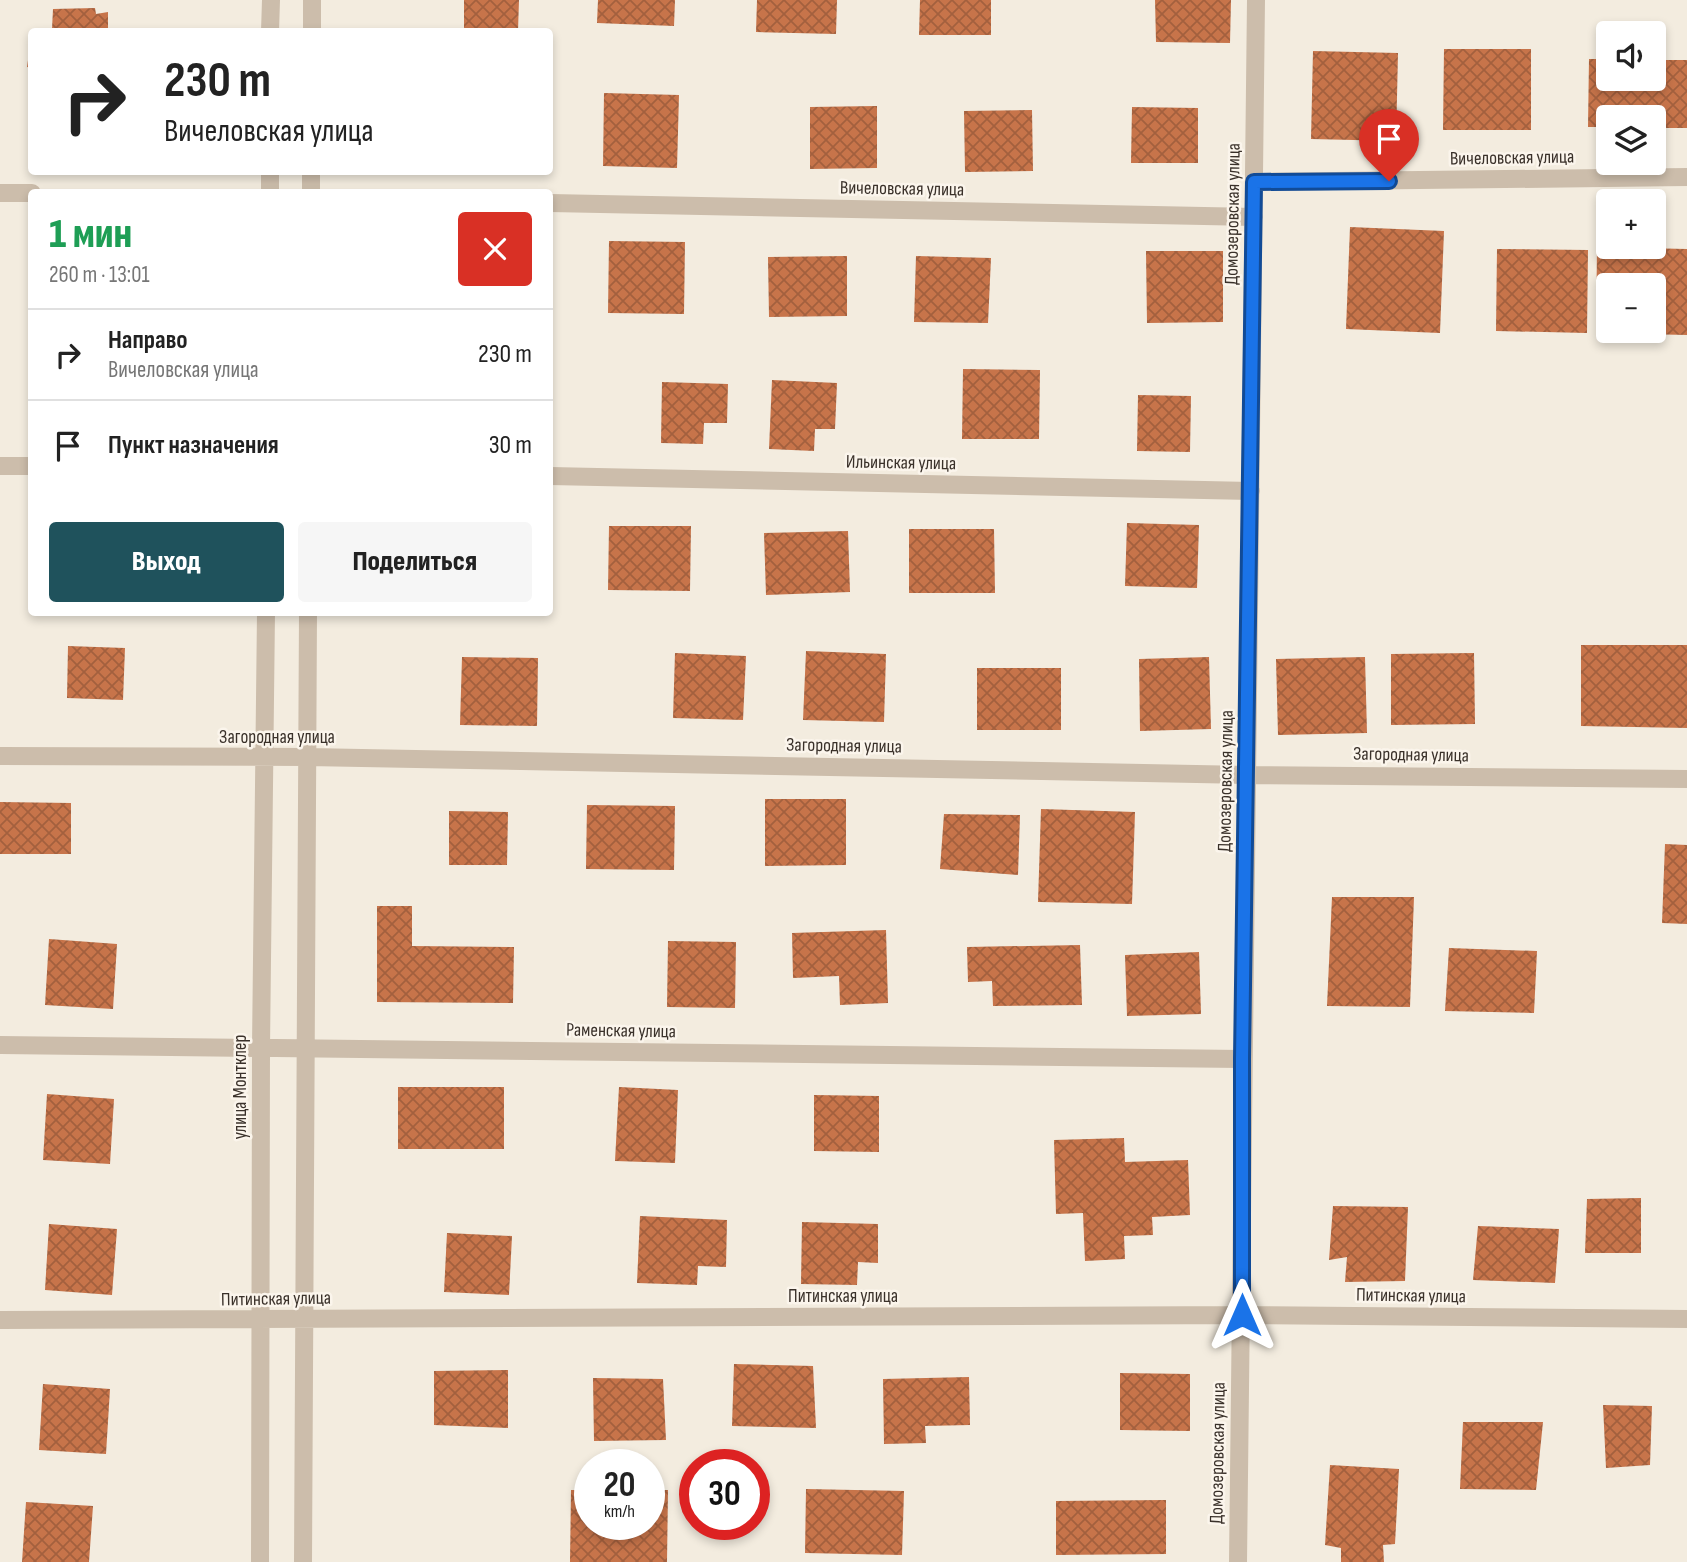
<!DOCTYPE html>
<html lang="ru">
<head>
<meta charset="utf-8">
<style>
  :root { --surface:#fff; --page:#f6f6f6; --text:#222; --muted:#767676; --line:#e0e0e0; --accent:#1f525c }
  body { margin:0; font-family:"Sofia Sans Condensed",sans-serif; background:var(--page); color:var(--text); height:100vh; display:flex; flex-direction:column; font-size:26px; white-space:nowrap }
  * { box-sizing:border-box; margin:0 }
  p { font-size:23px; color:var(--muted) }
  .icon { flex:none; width:38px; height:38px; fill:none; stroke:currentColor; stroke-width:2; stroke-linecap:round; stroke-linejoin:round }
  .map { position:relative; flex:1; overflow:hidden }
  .panel { position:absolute; left:28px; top:189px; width:525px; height:427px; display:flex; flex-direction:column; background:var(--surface); border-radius:7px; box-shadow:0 4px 10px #0003 }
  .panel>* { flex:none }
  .hud { position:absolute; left:28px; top:28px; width:525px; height:147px; border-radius:7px; box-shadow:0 4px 10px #0003; background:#fff; color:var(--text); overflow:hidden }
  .buttons { position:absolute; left:1596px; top:21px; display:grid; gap:14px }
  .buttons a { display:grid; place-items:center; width:70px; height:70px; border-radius:7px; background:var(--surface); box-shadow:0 4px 10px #0003; font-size:35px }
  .speed { position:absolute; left:574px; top:1449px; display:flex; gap:14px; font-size:35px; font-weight:700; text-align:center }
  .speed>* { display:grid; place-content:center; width:91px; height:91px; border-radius:50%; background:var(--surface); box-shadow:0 4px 10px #0003; line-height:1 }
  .speed small { font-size:18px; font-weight:400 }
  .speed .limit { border:10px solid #d22; background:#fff; color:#111 }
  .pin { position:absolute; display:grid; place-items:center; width:60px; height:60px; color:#fff; margin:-72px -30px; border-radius:50% 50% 50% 0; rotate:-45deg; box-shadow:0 0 7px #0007 }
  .pin .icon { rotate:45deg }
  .me { position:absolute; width:77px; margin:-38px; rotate:0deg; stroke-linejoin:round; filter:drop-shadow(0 0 5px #0008) }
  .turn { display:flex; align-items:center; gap:24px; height:147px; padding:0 21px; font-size:32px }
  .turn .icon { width:91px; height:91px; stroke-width:2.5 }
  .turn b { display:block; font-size:49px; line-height:60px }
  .round { display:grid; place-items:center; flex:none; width:74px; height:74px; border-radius:7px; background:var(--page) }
  .summary { display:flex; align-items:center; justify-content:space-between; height:119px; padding:0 21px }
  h1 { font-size:42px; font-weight:800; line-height:52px; color:#1e9e55 }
  .cta { display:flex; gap:14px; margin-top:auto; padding:14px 21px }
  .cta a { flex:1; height:80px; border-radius:7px; background:var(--accent); color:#fff; font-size:28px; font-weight:800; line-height:80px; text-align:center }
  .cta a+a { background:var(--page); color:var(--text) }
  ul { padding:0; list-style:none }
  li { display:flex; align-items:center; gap:21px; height:91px; padding:0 21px; border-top:2px solid var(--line) }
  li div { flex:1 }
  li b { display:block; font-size:26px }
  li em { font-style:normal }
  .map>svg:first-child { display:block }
  .building { fill:url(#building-cross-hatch); fill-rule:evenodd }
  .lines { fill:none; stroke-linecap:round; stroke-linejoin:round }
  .minor { stroke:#ccbdab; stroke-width:18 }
  .route-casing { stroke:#114b97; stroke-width:18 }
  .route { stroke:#1a73e8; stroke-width:12 }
  .labels { text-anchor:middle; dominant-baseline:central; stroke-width:5; stroke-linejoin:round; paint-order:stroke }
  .street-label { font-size:19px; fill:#3a312a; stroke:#fbf5ec }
</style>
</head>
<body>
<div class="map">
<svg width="1687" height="1562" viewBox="0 0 1687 1562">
  <defs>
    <pattern id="building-cross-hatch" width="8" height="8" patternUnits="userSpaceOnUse" patternTransform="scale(1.75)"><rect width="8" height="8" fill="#c7744a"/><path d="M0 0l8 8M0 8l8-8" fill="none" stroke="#a3603e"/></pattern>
  </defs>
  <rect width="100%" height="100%" fill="#f3ecdf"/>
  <!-- building -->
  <path class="building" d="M464,0H519L518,31L464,30Z
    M598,0H675L674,26L597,23Z
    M757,0H837L836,34L756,32Z
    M920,0H991V35H919Z
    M1155,0H1231L1230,43L1156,42Z
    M95,8L96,14L108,12V28H123V32H44L52,29L53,9Z
    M30,46H32V68L27,67Z
    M1444,49H1531V130H1443Z
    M1313,51L1398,53L1396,141L1311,139Z
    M1589,59H1608V79H1654V60H1687V128H1654V117H1608V127H1588Z
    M604,93L679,95L677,168L603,166Z
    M877,106V168L810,169V107Z
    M1132,107L1198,108V163H1131Z
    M1032,110L1033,171L965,172L964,111Z
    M1350,227L1444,231L1440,333L1346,329Z
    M609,241L685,242L684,314L608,313Z
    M1597,247L1687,249V335L1596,333ZM1608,285H1654V331H1608Z
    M1497,249L1588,250L1587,333L1496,331Z
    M1146,251H1223V322L1147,323Z
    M847,256V316L769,317L768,257Z
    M916,256L991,258L988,323L914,322Z
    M963,369L1040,370L1039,439H962Z
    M772,380L837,383L835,429H815L814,451L769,449Z
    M662,382L728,384L727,423H704L703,444L661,443Z
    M1138,395L1191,396L1190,452L1137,451Z
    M1127,523L1199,525L1197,588L1125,586Z
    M609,526H691L690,591L608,590Z
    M909,529H994L995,593H909Z
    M848,531L850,592L766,595L764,533Z
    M1581,645H1687V728L1581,726Z
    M68,646L125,648L123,700L67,698Z
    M806,651L886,654L884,722L803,720Z
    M675,653L746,656L743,720L673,718Z
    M1474,653L1475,724L1391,725V654Z
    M462,657L538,658L537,726L460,725Z
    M1209,657L1211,729L1140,731L1139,659Z
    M1365,657L1367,733L1278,735L1276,659Z
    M977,668H1061V730H977Z
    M765,799H846V865L765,866Z
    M0,802L71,803V854H0Z
    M587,805L675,806L674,870L586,869Z
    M1041,809L1135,812L1132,904L1038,902Z
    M449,811L508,812L507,865H449Z
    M944,814L1020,815L1018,875L940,869Z
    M1665,844L1687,845V924L1662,923Z
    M1332,897H1414L1410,1007L1327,1006Z
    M377,906H412V946L514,947L513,1003L377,1002Z
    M886,930L888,1003L840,1005L839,976L793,978L792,933Z
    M49,939L117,944L113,1009L45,1005Z
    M668,941L736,942L735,1008L667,1007Z
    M1080,945L1082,1005L993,1006L992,981L968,982L967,947Z
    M1449,948L1537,951L1534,1013L1445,1011Z
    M1199,952L1201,1014L1127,1016L1125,955Z
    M398,1087H504V1149H398Z
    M619,1087L678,1090L675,1163L615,1161Z
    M47,1094L114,1099L110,1164L43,1160Z
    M814,1095L879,1096V1152L814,1151Z
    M1124,1138L1125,1162L1188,1160L1190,1215L1152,1217L1153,1235L1124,1236L1125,1259L1085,1261L1083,1213L1056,1214L1054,1140Z
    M1641,1198V1253H1585L1587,1199Z
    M1333,1206L1408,1207L1405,1281L1345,1282L1347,1257L1329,1260Z
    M640,1216L727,1220L726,1267L698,1266L697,1285L637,1283Z
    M802,1222L878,1224V1263L858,1262L857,1285L801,1284Z
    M49,1224L117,1229L112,1295L45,1290Z
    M1478,1226L1559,1229L1555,1283L1473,1280Z
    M447,1233L512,1236L509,1295L444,1292Z
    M734,1364L813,1366L816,1428L732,1426Z
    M508,1370V1428L434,1425V1371Z
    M1120,1373L1190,1374V1431L1120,1430Z
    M969,1377L970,1425L925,1426L926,1443L884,1444L883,1379Z
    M593,1378L663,1379L666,1440L594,1441Z
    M43,1384L110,1389L106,1454L39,1450Z
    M1603,1405L1652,1406L1650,1465L1606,1468Z
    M1463,1422H1543L1536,1490L1460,1489Z
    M1330,1465L1399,1469L1395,1544L1383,1545L1384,1562H1341V1548L1325,1545Z
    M806,1489L904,1491L902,1555L805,1553Z
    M571,1490H590V1524H649V1490H668L667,1562H570Z
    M1166,1500V1554L1056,1555V1501Z
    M26,1502L93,1506L89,1562H22Z"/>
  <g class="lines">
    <!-- minor -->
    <path class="minor" d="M270,32L271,0
      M312,32V0
      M1254,182L1687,177
      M270,192V172
      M311,192V172
      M0,193H32
      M550,203L1254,217
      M0,466H32
      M550,476L1251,491
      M0,756L308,757L1248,775L1687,779
      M0,1045L1242,1059
      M0,1320L1242,1315L1687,1319
      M260,1562L261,1047L266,612
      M303,1562L308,612
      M1238,1562L1256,0"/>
  </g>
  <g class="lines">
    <!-- route casing -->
    <g class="route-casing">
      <path id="route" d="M1242,1315V1059L1254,182L1389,181"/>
    </g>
    <!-- route -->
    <use href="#route" class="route"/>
  </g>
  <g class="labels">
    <!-- street labels -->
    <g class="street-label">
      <text transform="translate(1512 158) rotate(-1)">Вичеловская улица</text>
      <text transform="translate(902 189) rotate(1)">Вичеловская улица</text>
      <text transform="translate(1233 214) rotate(-89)">Домозеровская улица</text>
      <text transform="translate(901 463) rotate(1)">Ильинская улица</text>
      <text x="277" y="737">Загородная улица</text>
      <text transform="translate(844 746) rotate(1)">Загородная улица</text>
      <text transform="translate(1411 755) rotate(1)">Загородная улица</text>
      <text transform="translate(1226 781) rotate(-89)">Домозеровская улица</text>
      <text transform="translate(621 1031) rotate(1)">Раменская улица</text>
      <text transform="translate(240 1087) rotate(-90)">улица Монтклер</text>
      <text x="843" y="1296">Питинская улица</text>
      <text transform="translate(1411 1296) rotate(1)">Питинская улица</text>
      <text transform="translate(276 1299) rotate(-1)">Питинская улица</text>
      <text transform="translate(1218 1453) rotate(-89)">Домозеровская улица</text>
    </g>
  </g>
</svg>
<div class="buttons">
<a><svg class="icon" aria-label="sound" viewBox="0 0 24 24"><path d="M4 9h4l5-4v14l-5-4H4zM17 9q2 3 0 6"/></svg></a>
<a><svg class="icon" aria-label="layers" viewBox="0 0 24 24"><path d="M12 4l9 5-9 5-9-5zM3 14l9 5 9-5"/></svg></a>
<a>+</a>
<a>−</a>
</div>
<div class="speed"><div>20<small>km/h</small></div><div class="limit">30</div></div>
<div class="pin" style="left:1389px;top:181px;background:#d93025"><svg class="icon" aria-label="arrive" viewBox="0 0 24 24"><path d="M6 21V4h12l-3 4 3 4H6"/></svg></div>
<svg class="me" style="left:1242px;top:1315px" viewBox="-20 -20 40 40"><path d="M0-17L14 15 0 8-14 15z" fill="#1a73e8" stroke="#fff" stroke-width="4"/></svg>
<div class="hud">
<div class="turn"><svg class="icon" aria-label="right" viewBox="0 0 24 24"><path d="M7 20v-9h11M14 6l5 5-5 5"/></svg><div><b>230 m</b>Вичеловская улица</div></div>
</div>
<section class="panel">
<div class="summary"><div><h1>1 мин</h1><p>260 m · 13:01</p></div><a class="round" style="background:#d93025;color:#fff"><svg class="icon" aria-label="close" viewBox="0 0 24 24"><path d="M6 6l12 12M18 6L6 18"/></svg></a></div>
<ul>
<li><svg class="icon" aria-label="right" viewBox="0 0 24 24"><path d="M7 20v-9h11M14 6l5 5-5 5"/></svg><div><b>Направо</b><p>Вичеловская улица</p></div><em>230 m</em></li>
<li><svg class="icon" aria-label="arrive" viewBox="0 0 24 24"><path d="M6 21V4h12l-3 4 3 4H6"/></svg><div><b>Пункт назначения</b></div><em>30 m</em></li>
</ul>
<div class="cta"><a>Выход</a><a>Поделиться</a></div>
</section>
</div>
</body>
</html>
